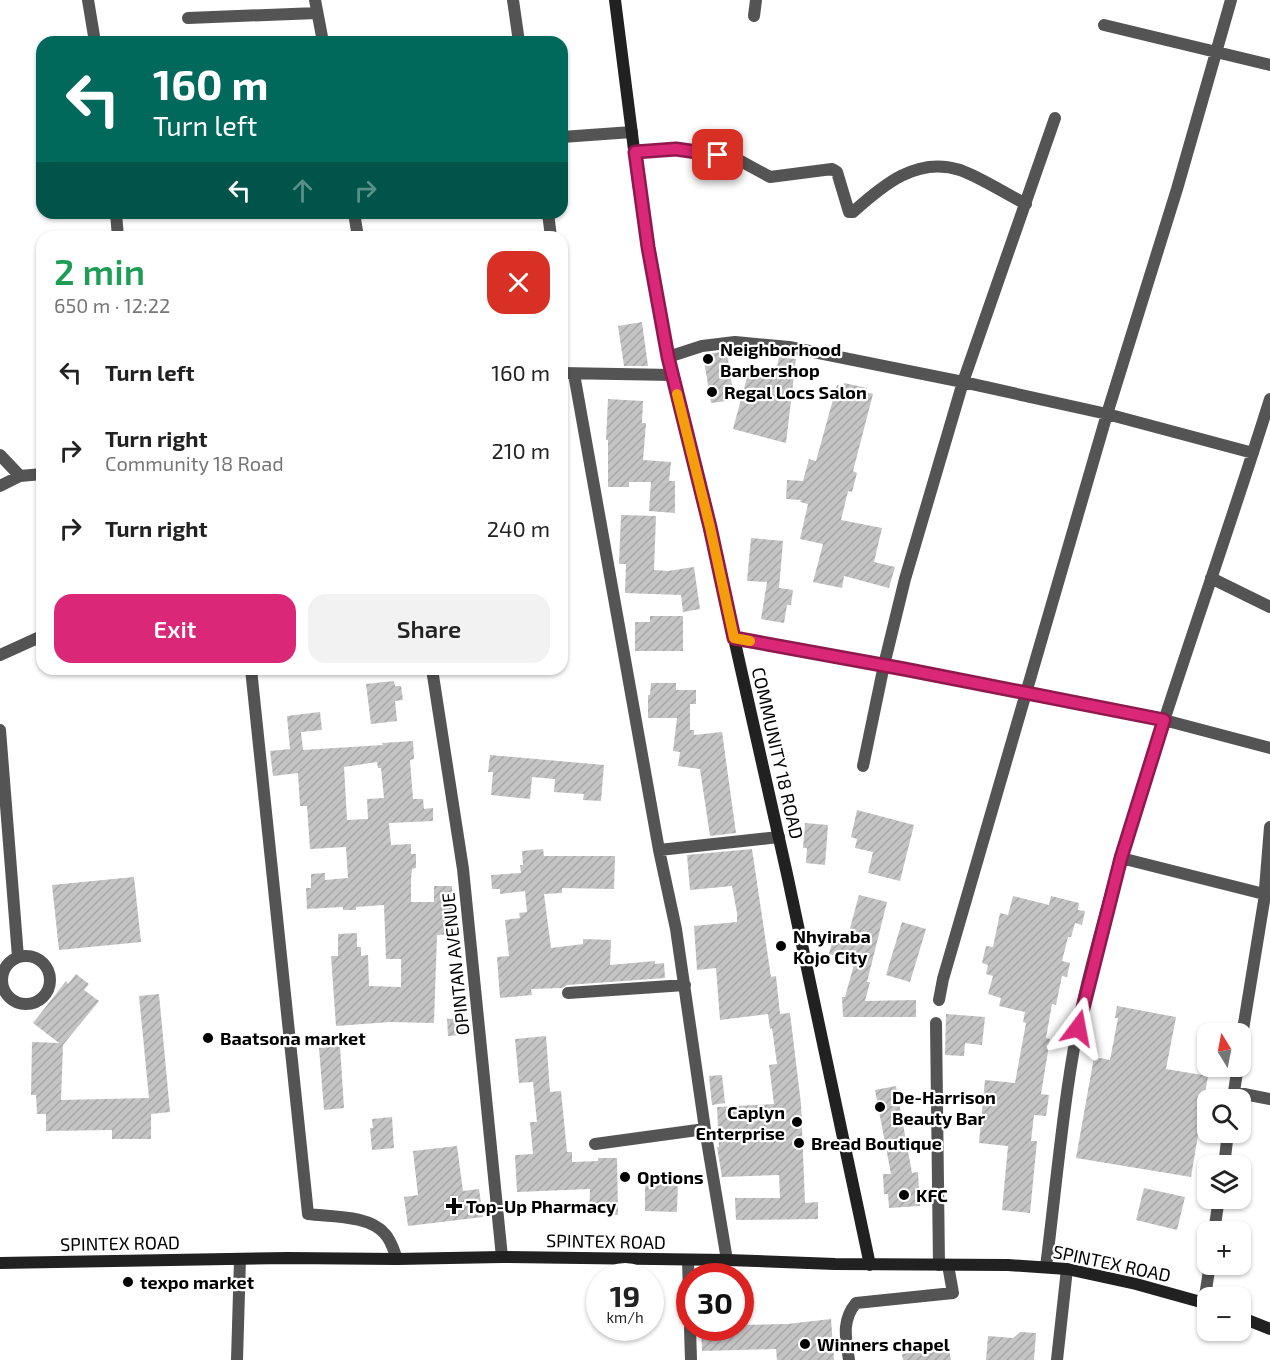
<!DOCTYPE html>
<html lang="en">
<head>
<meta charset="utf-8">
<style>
  :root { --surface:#fff; --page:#f2f2f2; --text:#222; --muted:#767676; --accent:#db2777 }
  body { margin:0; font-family:"Exo 2",sans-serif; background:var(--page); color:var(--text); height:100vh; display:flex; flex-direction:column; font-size:22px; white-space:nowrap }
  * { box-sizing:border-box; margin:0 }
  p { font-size:20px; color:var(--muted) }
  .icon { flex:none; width:33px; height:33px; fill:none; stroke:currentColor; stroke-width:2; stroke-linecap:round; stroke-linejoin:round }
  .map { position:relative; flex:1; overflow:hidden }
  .details { position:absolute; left:36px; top:231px; width:532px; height:444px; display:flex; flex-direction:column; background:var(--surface); border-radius:18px; box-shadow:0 2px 4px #0004 }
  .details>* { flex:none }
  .banner { position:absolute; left:36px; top:36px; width:532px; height:183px; border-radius:18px; box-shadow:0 2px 4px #0004; background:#00695c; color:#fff; overflow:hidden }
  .needle { width:39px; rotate:350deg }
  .tools { position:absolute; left:1197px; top:1023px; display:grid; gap:12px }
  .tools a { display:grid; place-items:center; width:54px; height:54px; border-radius:12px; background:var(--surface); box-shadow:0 2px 4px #0004; font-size:30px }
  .speed { position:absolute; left:586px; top:1263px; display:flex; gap:12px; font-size:30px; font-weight:700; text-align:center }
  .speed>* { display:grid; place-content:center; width:78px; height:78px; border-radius:50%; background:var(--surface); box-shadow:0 2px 4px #0004; line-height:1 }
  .speed small { font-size:15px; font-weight:400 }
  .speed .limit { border:9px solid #d22; background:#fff; color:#111 }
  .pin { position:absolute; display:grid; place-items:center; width:51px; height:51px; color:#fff; margin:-26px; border-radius:12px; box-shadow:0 3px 9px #0006 }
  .me { position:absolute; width:66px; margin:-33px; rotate:13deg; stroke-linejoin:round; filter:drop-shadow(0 0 4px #0008) }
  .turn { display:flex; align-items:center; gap:21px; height:126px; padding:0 18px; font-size:27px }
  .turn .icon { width:78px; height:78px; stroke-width:2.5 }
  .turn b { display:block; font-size:42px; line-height:51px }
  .lanes { display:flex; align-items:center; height:57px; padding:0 18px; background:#0003; justify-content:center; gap:30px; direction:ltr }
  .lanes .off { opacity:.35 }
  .round { display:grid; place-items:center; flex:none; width:63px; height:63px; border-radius:18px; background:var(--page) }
  .headline { display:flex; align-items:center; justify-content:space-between; height:102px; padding:0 18px }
  h1 { font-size:36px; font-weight:600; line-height:45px; color:#1e9e55 }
  .primary-button { display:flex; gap:12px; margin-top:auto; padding:12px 18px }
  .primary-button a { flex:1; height:69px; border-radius:18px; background:var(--accent); color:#fff; font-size:24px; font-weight:600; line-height:69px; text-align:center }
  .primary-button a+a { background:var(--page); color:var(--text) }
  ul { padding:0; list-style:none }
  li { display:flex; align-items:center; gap:18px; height:78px; padding:0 18px }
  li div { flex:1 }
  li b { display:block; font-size:22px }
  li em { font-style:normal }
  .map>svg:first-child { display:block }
  .building { fill:url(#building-hatch); fill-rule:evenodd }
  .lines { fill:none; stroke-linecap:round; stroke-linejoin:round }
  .minor { stroke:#545454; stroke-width:12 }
  .secondary { stroke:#212121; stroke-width:12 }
  .route-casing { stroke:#8e194d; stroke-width:15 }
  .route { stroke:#db2777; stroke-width:10 }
  .slow { stroke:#f59e0b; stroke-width:10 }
  .poi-dot { fill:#000; stroke:#fff; stroke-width:2 }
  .labels { text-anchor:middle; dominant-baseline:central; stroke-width:4.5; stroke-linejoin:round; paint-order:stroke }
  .poi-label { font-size:18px; font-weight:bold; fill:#000; stroke:#fff; text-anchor:start }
  .street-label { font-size:18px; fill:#000; stroke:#fff }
</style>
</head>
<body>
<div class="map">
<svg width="1270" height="1360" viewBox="0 0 1270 1360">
  <defs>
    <pattern id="building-hatch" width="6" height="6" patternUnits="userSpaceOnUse" patternTransform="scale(1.5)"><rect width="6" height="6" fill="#c4c4c4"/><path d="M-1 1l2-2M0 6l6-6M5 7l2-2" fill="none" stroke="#a7a7a7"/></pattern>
  </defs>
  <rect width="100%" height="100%" fill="#fff"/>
  <!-- building -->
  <path class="building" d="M642,322L648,366H624L618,326Z
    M722,352H727L734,400L711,403L703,354Z
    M779,357L796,359L786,443L733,429L749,370L775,378Z
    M844,383L867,388L866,392L873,394L853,471L857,473L852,492L848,491L841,520L882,528L874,562L895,567L889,588L844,576L842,588L813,582L823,544L800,539L808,504L800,502L801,500L786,499L787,480L803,481L809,459L816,461L837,385L844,387Z
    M608,399L643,401L642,423H646L643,460L671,462L669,481H675V513L649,511L651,482H629V487H608V440H606Z
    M621,515L656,516L654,570L668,571L694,567L700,609L683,612L681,595L625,593L626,564H619Z
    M751,538L783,541L779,588L793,590L791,605H787L784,623L761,619L767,582L747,581Z
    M650,616H683V651H635V622H650Z
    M394,681L395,686H401L403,700L395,701L397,721L371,724L366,684Z
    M651,683H676V690H696V704H690V730H694V735L722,732L736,833L710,836L700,769L678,766L680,752L673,751L677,718H648V695H650Z
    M320,712L322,730L301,732L303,750L383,745L382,743L413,741L414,759L410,760L413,799H423L424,809L433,808V821L389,823L391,845L411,844V854H416V868L412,869L411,878V902H434V886H452L454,920H457V934L437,935L434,1023L390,1022L336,1026L331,956H338V934L357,933V947H361V956L368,955L369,986L401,987V959H386L384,905L356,907V910H343V907L307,909L306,888H311V874L325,873V880L348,878L346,847L310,849L307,806H300L298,773L273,776L270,751L290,749L287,716ZM377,762L378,768H381L384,798L367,799L368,819L347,820L344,767Z
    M490,755L604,765L601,801L583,800L584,794L554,792L555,779L532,777L530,799L491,795L493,772H488Z
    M857,810L914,825L900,881L868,873L873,852L855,848L857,839L851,837Z
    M805,823L828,825L825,865L806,863L807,848H803Z
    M543,849L544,856H615L614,889L562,888V893L544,894L551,948L583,944V939L611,940L610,965L655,961V964L664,963L665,978L567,985L562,988L531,989L532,995L500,998L497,957L509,956L505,920L520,918L519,913L527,912L525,891L500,894V889H492L491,875L521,873L520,865H523L522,851Z
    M752,849L771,977L776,976L780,1014L790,1013L801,1104L805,1203L818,1202V1219L736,1220L735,1198H780L779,1175L722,1177L717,1147H719L717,1107L774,1104L769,1065L777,1064L772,1028L770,1029L768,1014L720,1020L716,968L697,970L694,926L737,922V913L732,886L690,890L687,855Z
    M134,877L141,942L59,950L52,885Z
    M859,895L887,902L867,982H870L865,1001L916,1000V1017H843L842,997H845L855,961L829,954L833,940L846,943Z
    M1013,896L1049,905L1051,896L1079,903L1078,910L1085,911L1082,925L1075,923L1071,937H1068L1062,961L1070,963L1067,977L1062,976L1056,1005L1052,1004L1046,1038L1050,1039L1041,1094L1049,1095L1046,1116L1034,1115L1031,1141H1037L1030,1213L1002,1210L1008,1146L979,1143L985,1080L1015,1083L1026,1023L1023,1022L1025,1012L999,1006L1001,998L988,994L993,976L986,974L988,965L982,963L986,946L993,947L1000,913L1008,915Z
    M902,922L926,929L910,982L886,975Z
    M76,974L89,984L84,990L99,1001L63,1045L61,1100L149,1098L139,996L159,994L170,1112L151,1114V1139H112V1130L46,1131V1114H37L36,1095H31L32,1042L59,1043L33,1023L66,981L68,984Z
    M1117,1006L1176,1017L1166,1069L1208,1076L1191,1177L1076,1158L1094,1057L1110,1060L1118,1018H1115Z
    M946,1014L985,1017L982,1045L965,1043L964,1056L945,1055Z
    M463,1018L464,1035L448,1036L447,1019Z
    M546,1036L550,1092L561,1091L567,1152H572V1162L598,1161V1158H617L618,1215L589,1214L590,1189L517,1192L515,1155L533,1154L530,1122H537L533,1082L519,1083L515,1039Z
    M340,1046L344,1108L324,1110L319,1048Z
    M722,1075L725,1103L712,1105L709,1076Z
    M896,1086L912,1173L918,1172L920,1206L889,1208L888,1194H884L883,1174H891L875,1090Z
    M392,1117L394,1148L372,1150L370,1128H373L372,1119Z
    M457,1146L463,1191L479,1189L483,1217L408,1226L404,1197L418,1195L413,1151Z
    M645,1180H678L677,1212L645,1211Z
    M1144,1188L1185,1197L1177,1230L1136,1220Z
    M831,1319L834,1360H777L776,1349L702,1351L701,1328H741V1325L787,1324Z
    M1020,1332L1036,1333L1034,1360H986L988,1336L1013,1338Z
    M948,1346L951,1360H903L902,1354Z"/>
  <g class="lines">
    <!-- minor -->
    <path class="minor" d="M88,0L95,42
      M315,0L323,42
      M513,0L519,42
      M754,16L756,0
      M188,18L317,13
      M1104,25L1270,65
      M562,137L632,132
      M635,152L676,149L698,151L737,159L770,177L832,169L837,172L849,212H853C883,185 917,156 960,170C980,177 1006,194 1026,204
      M116,213L118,237
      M354,213L358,237
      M548,213L551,237
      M668,357L702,346L735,342L789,347L963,382L1107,414L1253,453
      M562,373L672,375
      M574,374L659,850L676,929L705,1129L727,1260
      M0,455L20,476
      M0,486L20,476L42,474
      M1211,578L1270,607
      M734,638L884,665L1164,720L1270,748
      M0,655L42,636
      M251,669L308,1214C332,1217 369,1215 385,1234C391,1240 394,1251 397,1259
      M432,669L463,869L502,1257
      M0,730L18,957
      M863,766L884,665L905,579L963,382L1055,118
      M659,850L779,837
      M1121,858L1264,894
      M2 980a24 24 0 1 1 48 0a24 24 0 1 1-48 0Z
      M568,993L685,985
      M939,1000L943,979L1107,414L1177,189L1231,0
      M936,1023L939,1265
      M1240,1048L1264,901L1270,827
      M1234,1092L1270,1099
      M1233,1098L1238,1066
      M595,1144L705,1129
      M1224,1166L1228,1132
      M1214,1232L1219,1198
      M688,1261L690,1323
      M1046,1267C1058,1172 1065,1076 1087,984C1136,785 1209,594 1270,399
      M1204,1303L1210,1264
      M690,1328L691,1360
      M237,1360L240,1259
      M849,1360C846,1339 841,1321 856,1303L953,1293L948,1265
      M1057,1360L1067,1269"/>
    <!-- secondary -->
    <path class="secondary" d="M615,0L639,189L668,357L709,527L787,874L870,1265
      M0,1263L288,1258L397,1259L502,1257L727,1260L835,1264L1008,1265L1067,1269L1136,1284L1208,1304
      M1240,1317L1270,1329"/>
  </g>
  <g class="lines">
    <!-- route casing -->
    <g class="route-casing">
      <path id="route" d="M718,155L676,149L635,152L648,247L668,357L710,527L734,638L904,669L1164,720L1121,858L1078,1028"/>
    </g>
    <!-- route -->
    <use href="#route" class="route"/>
    <!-- slow -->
    <path class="slow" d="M677,394L710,527L734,638L750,641"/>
  </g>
  <!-- markers -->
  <g class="poi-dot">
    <circle cx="708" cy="359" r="6"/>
    <circle cx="712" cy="392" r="6"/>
    <circle cx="781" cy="946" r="6"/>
    <circle cx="208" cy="1038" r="6"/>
    <circle cx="880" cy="1107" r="6"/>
    <circle cx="797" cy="1122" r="6"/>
    <circle cx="799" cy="1143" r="6"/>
    <circle cx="625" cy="1177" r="6"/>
    <circle cx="904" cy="1195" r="6"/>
    <path d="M451 1197h6v6h6v6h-6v6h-6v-6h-6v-6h6z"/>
    <circle cx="128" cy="1282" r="6"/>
    <circle cx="805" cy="1344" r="6"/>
  </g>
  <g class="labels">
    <!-- poi labels -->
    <g class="poi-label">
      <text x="720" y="349">Neighborhood<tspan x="720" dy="21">Barbershop</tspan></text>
      <text x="724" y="392">Regal Locs Salon</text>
      <text x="793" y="936">Nhyiraba<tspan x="793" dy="21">Kojo City</tspan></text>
      <text x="220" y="1038">Baatsona market</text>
      <text x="892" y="1097">De-Harrison<tspan x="892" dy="21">Beauty Bar</tspan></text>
      <text x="785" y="1112" text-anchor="end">Caplyn<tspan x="785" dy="21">Enterprise</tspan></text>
      <text x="811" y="1143">Bread Boutique</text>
      <text x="637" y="1177">Options</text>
      <text x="916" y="1195">KFC</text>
      <text x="466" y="1206">Top-Up Pharmacy</text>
      <text x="140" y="1282">texpo market</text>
      <text x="817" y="1344">Winners chapel</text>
    </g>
    <!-- street labels -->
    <g class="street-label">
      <text transform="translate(778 753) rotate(77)">COMMUNITY 18 ROAD</text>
      <text transform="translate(455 964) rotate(-96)">OPINTAN AVENUE</text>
      <text transform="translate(606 1241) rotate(1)">SPINTEX ROAD</text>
      <text transform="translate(120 1243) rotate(-1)">SPINTEX ROAD</text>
      <text transform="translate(1112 1263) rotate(12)">SPINTEX ROAD</text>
    </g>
  </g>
</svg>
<div class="tools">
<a><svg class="needle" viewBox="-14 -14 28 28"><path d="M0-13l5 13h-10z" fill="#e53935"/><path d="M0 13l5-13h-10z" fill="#767676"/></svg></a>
<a><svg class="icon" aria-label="search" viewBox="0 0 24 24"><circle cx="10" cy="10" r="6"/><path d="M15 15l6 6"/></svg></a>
<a><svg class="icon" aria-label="layers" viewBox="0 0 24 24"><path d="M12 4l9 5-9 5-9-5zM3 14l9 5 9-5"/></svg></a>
<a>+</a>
<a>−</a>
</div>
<div class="speed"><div>19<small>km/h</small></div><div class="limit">30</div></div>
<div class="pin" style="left:718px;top:155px;background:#d93025"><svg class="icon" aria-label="arrive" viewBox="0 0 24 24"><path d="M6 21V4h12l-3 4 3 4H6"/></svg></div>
<svg class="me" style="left:1078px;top:1028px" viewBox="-20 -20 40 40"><path d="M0-17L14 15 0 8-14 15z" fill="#db2777" stroke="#fff" stroke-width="4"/></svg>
<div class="banner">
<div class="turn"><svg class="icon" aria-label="left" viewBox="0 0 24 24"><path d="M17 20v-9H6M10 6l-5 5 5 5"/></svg><div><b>160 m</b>Turn left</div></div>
<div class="lanes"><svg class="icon" aria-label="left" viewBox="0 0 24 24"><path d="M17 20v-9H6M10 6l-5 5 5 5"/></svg><svg class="icon off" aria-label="ahead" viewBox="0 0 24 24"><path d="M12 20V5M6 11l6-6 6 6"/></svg><svg class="icon off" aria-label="right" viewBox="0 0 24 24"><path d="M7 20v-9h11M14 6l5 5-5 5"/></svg></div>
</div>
<section class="details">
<div class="headline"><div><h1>2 min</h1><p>650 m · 12:22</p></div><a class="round" style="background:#d93025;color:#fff"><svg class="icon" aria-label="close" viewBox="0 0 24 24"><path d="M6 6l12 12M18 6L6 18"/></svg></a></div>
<ul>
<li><svg class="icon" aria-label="left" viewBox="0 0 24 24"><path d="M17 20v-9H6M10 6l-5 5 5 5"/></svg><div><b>Turn left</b></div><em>160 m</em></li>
<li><svg class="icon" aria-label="right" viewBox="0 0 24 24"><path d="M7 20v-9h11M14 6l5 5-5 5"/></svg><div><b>Turn right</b><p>Community 18 Road</p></div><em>210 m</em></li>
<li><svg class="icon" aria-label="right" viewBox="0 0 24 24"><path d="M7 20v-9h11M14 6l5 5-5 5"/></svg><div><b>Turn right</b></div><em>240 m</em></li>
</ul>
<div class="primary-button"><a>Exit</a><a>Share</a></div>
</section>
</div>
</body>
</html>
